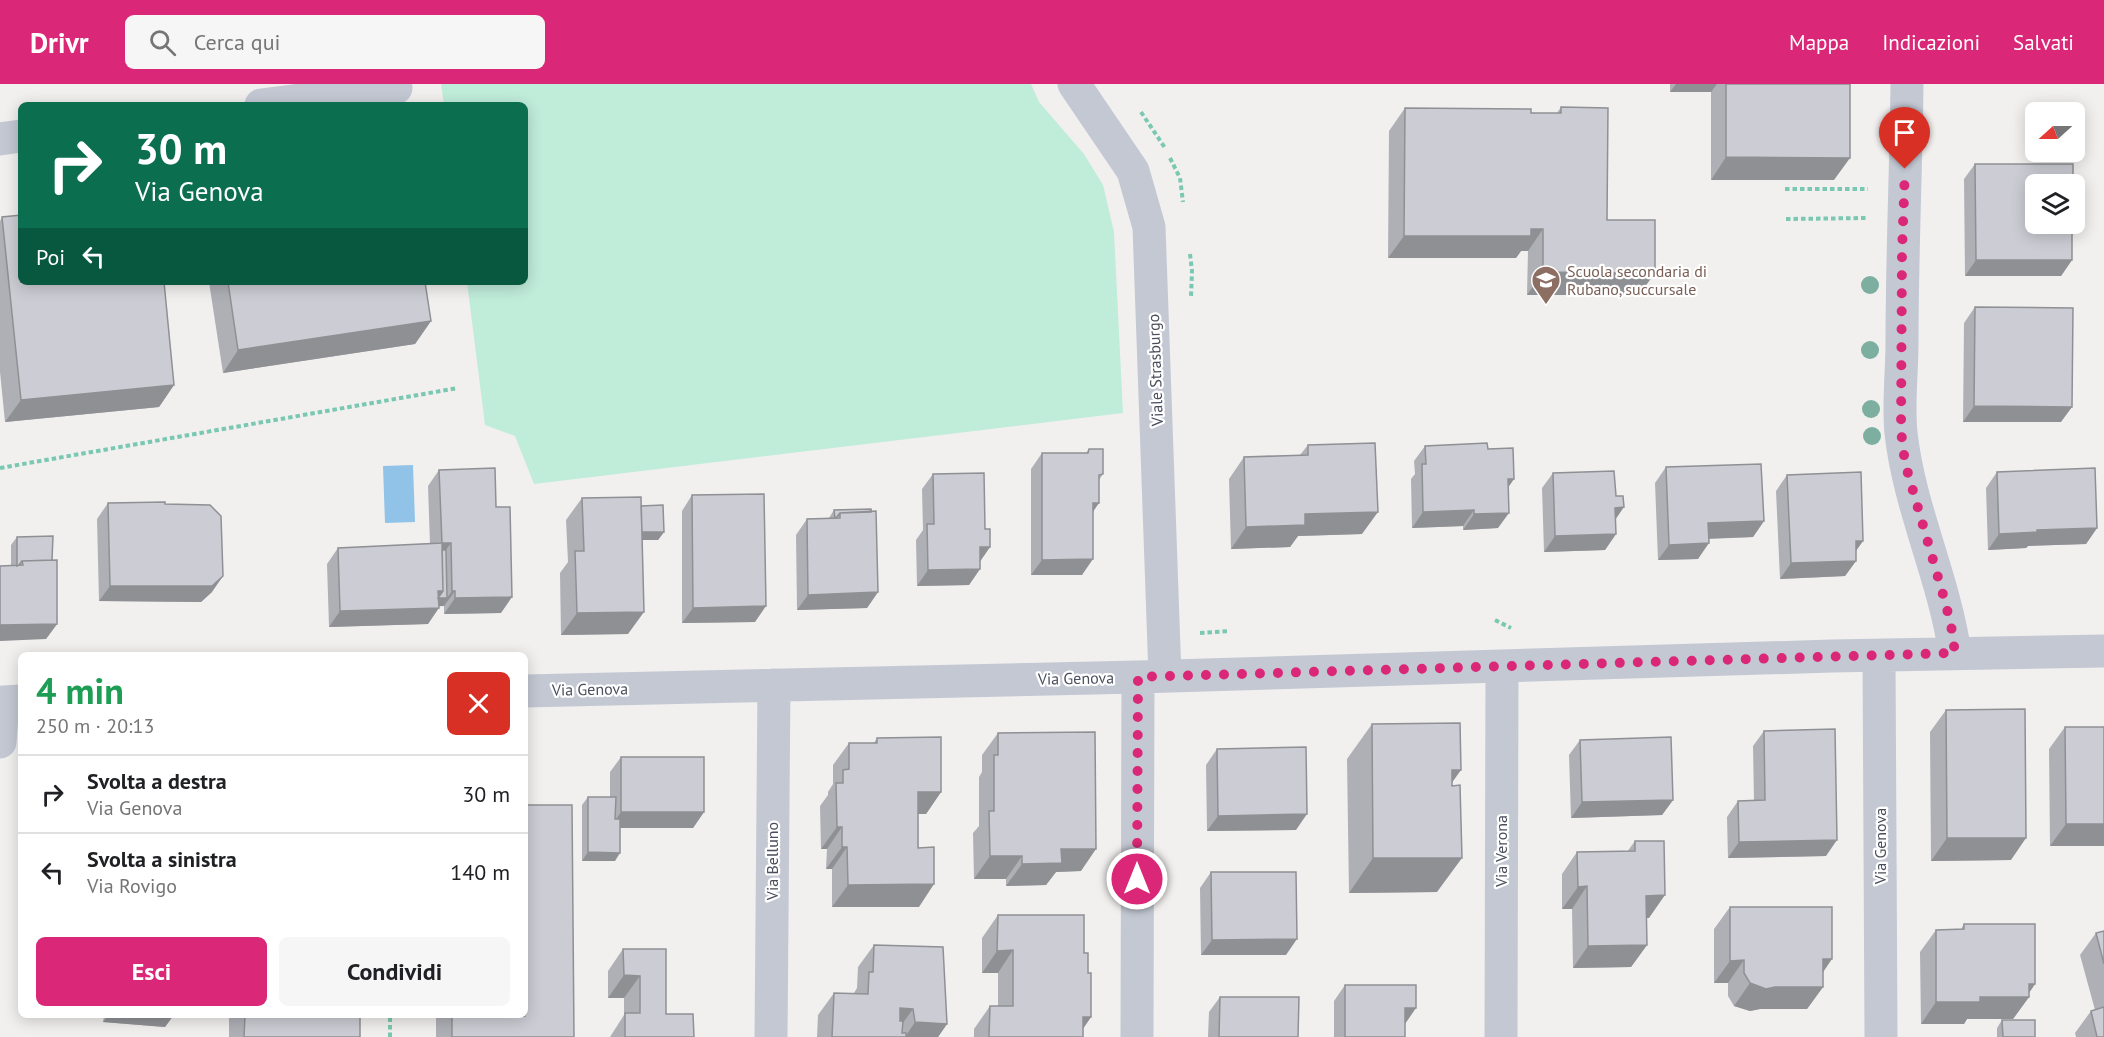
<!DOCTYPE html>
<html lang="it">
<head>
<meta charset="utf-8">
<style>
  :root { --surface:#fff; --page:#f6f6f6; --text:#202124; --muted:#757577; --line:#e0e0e0; --accent:#db2777 }
  body { margin:0; font-family:"PT Sans",sans-serif; background:var(--page); color:var(--text); height:100vh; display:flex; flex-direction:column; font-size:22px; white-space:nowrap }
  * { box-sizing:border-box; margin:0 }
  p { font-size:20px; color:var(--muted) }
  .icon { flex:none; width:33px; height:33px; fill:none; stroke:currentColor; stroke-width:2; stroke-linecap:round; stroke-linejoin:round }
  .map { position:relative; flex:1; overflow:hidden }
  .drawer { position:absolute; left:18px; top:568px; width:510px; height:366px; display:flex; flex-direction:column; background:var(--surface); border-radius:9px; box-shadow:0 3px 15px #0003 }
  .drawer>* { flex:none }
  .guide { position:absolute; left:18px; top:18px; width:510px; height:183px; border-radius:9px; box-shadow:0 3px 15px #0003; background:#0b6e4f; color:#fff; overflow:hidden }
  .needle { width:39px; rotate:249deg }
  .tools { position:absolute; left:2025px; top:18px; display:grid; gap:12px }
  .tools a { display:grid; place-items:center; width:60px; height:60px; border-radius:9px; background:var(--surface); box-shadow:0 3px 15px #0003; font-size:30px }
  .pin { position:absolute; display:grid; place-items:center; width:51px; height:51px; color:#fff; margin:-62px -26px; border-radius:50% 50% 50% 0; rotate:-45deg; box-shadow:0 0 6px #0007 }
  .pin .icon { rotate:45deg }
  .me { position:absolute; width:66px; margin:-33px; rotate:0deg; stroke-linejoin:round; filter:drop-shadow(0 0 4px #0008) }
  .turn { display:flex; align-items:center; gap:21px; height:126px; padding:0 18px; font-size:27px }
  .turn .icon { width:78px; height:78px; stroke-width:2.5 }
  .turn b { display:block; font-size:42px; line-height:51px }
  .then { display:flex; align-items:center; height:57px; padding:0 18px; background:#0003; gap:12px; font-size:22px }
  .round { display:grid; place-items:center; flex:none; width:63px; height:63px; border-radius:9px; background:var(--page) }
  .head { display:flex; align-items:center; justify-content:space-between; height:102px; padding:0 18px }
  h1 { font-size:36px; font-weight:800; line-height:45px; color:#1e9e55 }
  .button { display:flex; gap:12px; margin-top:auto; padding:12px 18px }
  .button a { flex:1; height:69px; border-radius:9px; background:var(--accent); color:#fff; font-size:24px; font-weight:800; line-height:69px; text-align:center }
  .button a+a { background:var(--page); color:var(--text) }
  ul { padding:0; list-style:none }
  li { display:flex; align-items:center; gap:18px; height:78px; padding:0 18px; border-top:2px solid var(--line) }
  li div { flex:1 }
  li b { display:block; font-size:22px }
  li em { font-style:normal }
  header { display:flex; align-items:center; gap:36px; box-sizing:border-box; height:84px; padding:0 30px; background:var(--accent); color:#fff }
  header strong { font-size:28px }
  nav { display:flex; gap:33px; margin-inline-start:auto; font-size:21px }
  .search { width:420px; height:54px; background:var(--page); display:flex; align-items:center; gap:15px; box-sizing:border-box; padding:0 21px; border-radius:9px; color:var(--muted); font-size:22px }
  .map>svg:first-child { display:block }
  .green { fill:#c0ecda }
  .water { fill:#90c3e7 }
  .lines { fill:none; stroke-linecap:round; stroke-linejoin:round }
  .path { stroke:#7ac8b2; stroke-width:4; stroke-dasharray:4.5 3; stroke-linecap:butt }
  .minor { stroke:#c3c8d3; stroke-width:33 }
  .tree { fill:#7caf9f }
  .wall { fill:#afb0b6 }
  .shaded-wall { fill:#8f9094 }
  .building { fill:#cccdd4; stroke:#8f9094; stroke-width:1.5 }
  .route { stroke:#db2777; stroke-width:10; stroke-dasharray:0 18 }
  .labels { text-anchor:middle; dominant-baseline:central; stroke-width:4.5; stroke-linejoin:round; paint-order:stroke }
  .education-label { font-size:16px; fill:#785e54; stroke:#fff; text-anchor:start }
  .street-label { font-size:16px; fill:#484e5b; stroke:#fff }
</style>
</head>
<body>
<header>
<strong>Drivr</strong>
<div class="search"><svg class="icon" aria-label="search" viewBox="0 0 24 24"><circle cx="10" cy="10" r="6"/><path d="M15 15l6 6"/></svg>Cerca qui</div>
<nav><a>Mappa</a><a>Indicazioni</a><a>Salvati</a></nav>
</header>
<div class="map">
<svg width="2104" height="953" viewBox="0 0 2104 953">
  <rect width="100%" height="100%" fill="#f1f0ef"/>
  <!-- green -->
  <path class="green" d="M441,0H1031L1039,18L1084,70L1103,101L1114,148L1123,329L534,400L515,352L485,341L467,198H525V21H444Z"/>
  <!-- water -->
  <path class="water" d="M413,381L415,438L385,439L383,382Z"/>
  <g class="lines">
    <!-- path -->
    <path class="path" d="M1141,28L1165,64
      M1170,74L1180,94L1183,118
      M1785,105H1868
      M1786,135L1868,134
      M1190,170L1192,187L1191,213
      M0,384L458,304
      M1495,536L1511,544
      M1200,549L1229,547
      M390,953V932"/>
    <!-- minor -->
    <path class="minor" d="M1074,0L1133,87L1149,143L1165,592
      M1907,0C1906,86 1902,172 1902,259C1902,288 1898,320 1901,349C1909,423 1944,494 1955,569
      M261,21L396,4
      M0,55L21,52
      M1879,572L1881,953
      M525,607L1138,593L1832,572L2104,567
      M0,658L3,618L21,617
      M771,953L774,601
      M1137,953L1138,593
      M1501,953L1502,582"/>
  </g>
  <!-- trees -->
  <g class="tree">
    <circle cx="1870" cy="201" r="9"/>
    <circle cx="1870" cy="266" r="9"/>
    <circle cx="1871" cy="325" r="9"/>
    <circle cx="1872" cy="352" r="9"/>
  </g>
  <!-- wall -->
  <path class="wall" d="M1670,0H1850L1834,96H1711V8H1670Z
    M1561,23L1639,211H1527L1528,167H1521L1516,174H1388L1389,47L1405,24L1531,29H1557Z
    M1975,80L2072,176L2061,192H1965L1964,95Z
    M2,133L174,301L159,323L5,338L0,288V137Z
    M209,198H425L431,237L415,260L223,289Z
    M1975,223L2061,338H1963L1964,239Z
    M1308,361L1362,450L1298,452L1290,463L1231,465L1229,395L1244,373L1300,371Z
    M1425,362L1488,365L1508,404L1498,444L1463,446V442L1412,444L1411,395L1415,390L1414,377Z
    M1089,365L1103,390L1099,396L1082,491H1031V385L1042,369H1086Z
    M1666,383L1764,437L1753,453L1709,455L1698,475L1658,476L1655,399Z
    M439,386L496,423L501,529L444,530V522H439L428,540L329,543L327,480L338,464L430,460L428,402Z
    M1997,388L2097,444L2086,460L2028,462L2026,464L1988,466L1986,404Z
    M1553,389L1616,435V450L1605,466L1544,468L1542,404Z
    M933,390L985,445L990,463L980,477V485L969,501L917,502L916,456L923,446L922,405Z
    M1787,391L1863,457L1856,467V477L1845,492L1780,495L1776,407Z
    M692,411L755,538L682,539V427Z
    M582,414L641,422L664,448L658,456H642L628,550L561,551L560,489L568,478L566,436Z
    M108,419L165,420L212,508L201,518L99,517L97,435Z
    M871,425L878,508L867,524L797,526L796,451L807,435L829,434L834,426Z
    M17,453L52,476L57,540L46,555L11,482V461Z
    M1946,626L2011,776L1931,777L1930,648Z
    M1372,640L1452,698L1437,808L1349,809L1347,675Z
    M2065,643L2104,762H2050L2049,665Z
    M1764,647L1826,772L1728,774L1727,733L1738,717H1754L1753,662Z
    M998,649L1081,787L1056,788L1046,801L1006,802V795H974L973,749L979,742V693L982,688V671Z
    M877,654L941,708L926,730H918L919,823H832V785H826L827,765H821L820,722L828,711V708L833,700V681L849,659H874Z
    M1580,656L1673,716L1662,731L1571,734L1569,671Z
    M1217,665L1296,746L1207,747L1206,681Z
    M621,673L704,728L693,744H620L615,777H582V721L588,713H610V688Z
    M1635,757L1649,834H1646L1647,861L1631,883L1573,884L1572,825H1562V790L1577,768H1627Z
    M1211,788L1286,871H1201L1200,804Z
    M1730,823L1823,888V903L1807,925H1760L1750,927L1734,922L1728,912V899H1714V845Z
    M998,831L1084,869L1088,889L1091,933L1083,945V953H974V945L990,922H998V889H982V854Z
    M1964,840L2035,900L2029,909V913L2013,935H1967L1964,940H1921L1920,868L1936,846L1961,845Z
    M2104,847V953H2076L2075,949L2091,927L2095,926L2080,871L2096,849Z
    M874,861L947,940L938,953H817L818,931L834,909H854L857,904L858,883Z
    M623,865L666,930L694,953H610L624,931V914H608V887Z
    M1345,901L1405,940V953H1334V917Z
    M1220,913L1298,953H1208L1209,928Z
    M104,932H173L165,943L103,938Z
    M229,932H360V953H229Z
    M436,932H525L574,953H436Z
    M2002,936L2035,953H1997V944Z"/>
  <!-- shaded-wall -->
  <path class="shaded-wall" d="M1676,0H1717L1711,8H1670Z
    M1726,73L1850,74L1834,96H1711Z
    M1531,145H1543L1528,167H1521L1516,174H1388L1404,152Z
    M1976,176H2072L2061,192H1965Z
    M1543,188L1655,189L1639,211H1527Z
    M431,237L415,260L223,289L238,266Z
    M174,301L159,323L5,338L21,316Z
    M1974,322L2072,323L2061,338H1963Z
    M1508,395H1514L1503,411Z
    M1093,419H1099L1088,435Z
    M1624,423L1613,439L1615,424Z
    M1474,426L1463,442L1412,444L1423,428Z
    M1378,428L1362,450L1298,452L1290,463L1231,465L1246,443L1305,430Z
    M1509,429L1498,444L1463,446L1474,430Z
    M1764,437L1753,453L1697,455L1708,439Z
    M2097,444L2086,460L2028,462L2026,464L1988,466L1999,450L2037,446Z
    M642,448H664L658,456H636Z
    M1616,450L1605,466L1544,468L1555,452Z
    M1856,457H1863L1852,472Z
    M442,459H451L440,474Z
    M1709,459L1698,475L1658,476L1669,461Z
    M980,463H990L979,479Z
    M1093,475L1082,491H1031L1042,476Z
    M1856,477L1845,492L1780,495L1791,479Z
    M980,485L969,501L917,502L928,486Z
    M223,492L212,508L201,518L99,517L110,502Z
    M438,507H443L447,514L452,507H455L444,522L427,523Z
    M878,508L867,524L797,526L808,511Z
    M512,513L501,529L444,530L455,514Z
    M766,522L755,538L682,539L693,524Z
    M439,524L428,540L329,543L340,527Z
    M644,528L628,550L561,551L577,529Z
    M57,540L46,555L0,557V541Z
    M1452,686H1461L1436,721Z
    M918,708H941L926,730H902Z
    M1673,716L1662,731L1571,734L1582,718Z
    M621,728H704L693,744H610Z
    M1307,730L1296,746L1207,747L1218,732Z
    M2066,740H2104V762H2050Z
    M837,743H842L827,765H821Z
    M1947,754H2026L2011,776L1931,777Z
    M1837,756L1826,772L1728,774L1739,758Z
    M842,763H847L832,785H826Z
    M1061,765H1096L1081,787L1056,788L1046,801L1006,802L1022,780Z
    M588,768L620,769L615,777H582Z
    M990,772H1022L1006,795H974Z
    M1373,774H1462L1437,808L1349,809Z
    M934,800L919,823H832L848,801Z
    M1587,802L1572,825H1562L1578,803Z
    M1665,811L1649,834H1630L1646,812Z
    M1297,855L1286,871H1201L1212,856Z
    M1647,861L1631,883L1573,884L1588,862Z
    M1013,866L998,889H982L997,867Z
    M1823,875H1832L1817,897Z
    M1744,876L1728,899H1714L1730,877Z
    M624,891L640,892L624,914H608Z
    M1750,899L1823,903L1807,925H1760L1750,927L1734,922Z
    M2029,900H2035L2026,913H2029L2013,935H1967L1964,940H1921L1936,918L1980,913Z
    M900,924L913,925L897,947Z
    M1405,924H1416L1405,940Z
    M108,932H173L165,943L103,938Z
    M1083,933H1091L1077,953Z
    M915,938L947,940L938,953H905Z"/>
  <!-- building -->
  <path class="building" d="M1726,0H1850V74L1726,73Z
    M1561,23L1608,24L1607,136H1655V189L1543,188V145H1531V152H1404L1405,24L1531,25V29H1561Z
    M1975,80H2073V100H2036V140H2072V176H1976Z
    M21,131V198H164L174,301L21,316L2,133Z
    M228,198H425L431,237L238,266Z
    M1975,223L2073,224L2072,323L1974,322Z
    M1375,359L1378,428L1305,430V441L1246,443L1244,373L1308,371V361Z
    M1487,359L1488,365L1513,364L1514,395H1508L1509,429L1474,430V426L1423,428L1422,380H1426L1425,362Z
    M1089,365H1103V390L1099,391V419H1093V475L1042,476V369H1088Z
    M1761,380L1764,437L1708,439L1709,459L1669,461L1666,383Z
    M495,384L496,423H510L512,513L455,514V507H452L451,459H442L443,507H438L439,524L340,527L338,464L442,459L439,386Z
    M2095,384L2097,444L2037,446V448L1999,450L1997,388Z
    M1614,387L1616,412H1623L1624,423L1615,424L1616,450L1555,452L1553,389Z
    M1861,388L1863,457H1856V477L1791,479L1787,391Z
    M984,389L985,445H990V463H980V485L928,486L927,440H934L933,390Z
    M764,410L766,522L693,524L692,411Z
    M641,413L644,528L577,529L575,467H584L582,414Z
    M165,418V420L210,421L221,432L223,492L212,502H110L108,419Z
    M663,421L664,448H642L641,422Z
    M871,425V428L840,429L836,434H835L834,426Z
    M876,427L878,508L808,511L807,435L840,434V429Z
    M53,452L52,476L22,477L19,481L17,482V453Z
    M442,466H446L447,514H438L443,507Z
    M57,476V540L0,541V482L23,481L22,477Z
    M2025,625L2026,754H1947L1946,626Z
    M1460,639L1461,686H1452V702L1460,701L1462,774H1373L1372,640Z
    M2065,643H2104V740H2066Z
    M1835,645L1837,756L1739,758L1738,717L1765,716L1764,647Z
    M1095,648L1096,765H1061L1062,779L1022,780V772H990L989,727H994V671H998V649Z
    M941,653V708H918V764L934,763V800L848,801L847,763H842V743H837L836,699H843V686L849,685V659H877V654Z
    M1671,653L1673,716L1582,718L1580,656Z
    M1306,663L1307,730L1218,732L1217,665Z
    M621,673H704V728H621Z
    M588,713H616L615,735H620V769L588,768Z
    M525,721H572L574,953H452V932H525Z
    M1635,757H1664L1665,811L1646,812L1647,861L1588,862L1587,802L1578,803L1577,768L1635,767Z
    M1211,788H1296L1297,855L1212,856Z
    M1730,823H1832V875H1823V903H1775L1766,905L1750,899L1744,889V876L1730,877Z
    M998,831H1084V869H1088V889H1091V933H1083V953H989L990,922H1013V866L997,867Z
    M1964,840H2035V900H2029V913H1980V918H1936V846L1964,845Z
    M2104,847V880L2096,849Z
    M874,861L943,863L947,940L915,938L913,925L900,924V937H903L902,949H906V953H832L834,909L868,910L869,888H873Z
    M623,865H666V930H693L694,953H625V929H640V892L624,891Z
    M1345,901H1416V924H1405V953H1345Z
    M1220,913H1299L1298,953H1219Z
    M2104,923V953H2097L2091,927Z
    M245,932H360V953H244Z
    M2002,936H2035V953H2003Z"/>
  <g class="lines">
    <!-- route -->
    <path class="route" d="M1137,795L1138,593L1955,569L1951,541L1944,514L1905,379L1901,347L1902,168L1905,85"/>
  </g>
  <!-- icons -->
  <defs>
    <g id="school-pin" transform="scale(1.5)"><path d="M0 17L-7.5 6A9.5 9.5 0 1 1 7.5 6Z" fill="#8d6e63" stroke="#fff"/><path d="M0-5L7-2L0 1L-7-2ZM-4 1L0 2.5L4 1V4Q0 6-4 4Z" fill="#fff"/></g>
  </defs>
  <g fill-rule="evenodd">
    <use href="#school-pin" x="1546" y="196"/>
  </g>
  <g class="labels">
    <!-- education labels -->
    <g class="education-label">
      <text x="1567" y="187">Scuola secondaria di<tspan x="1567" dy="18">Rubano, succursale</tspan></text>
    </g>
    <!-- street labels -->
    <g class="street-label">
      <text transform="translate(1155 286) rotate(-92)">Viale Strasburgo</text>
      <text transform="translate(1076 594) rotate(-1)">Via Genova</text>
      <text transform="translate(590 605) rotate(-1)">Via Genova</text>
      <text transform="translate(1880 762) rotate(-90)">Via Genova</text>
      <text transform="translate(1501 767) rotate(-90)">Via Verona</text>
      <text transform="translate(772 777) rotate(-90)">Via Belluno</text>
    </g>
  </g>
</svg>
<div class="tools">
<a><svg class="needle" viewBox="-14 -14 28 28"><path d="M0-13l5 13h-10z" fill="#e53935"/><path d="M0 13l5-13h-10z" fill="#757577"/></svg></a>
<a><svg class="icon" aria-label="layers" viewBox="0 0 24 24"><path d="M12 4l9 5-9 5-9-5zM3 14l9 5 9-5"/></svg></a>
</div>
<div class="pin" style="left:1905px;top:85px;background:#d93025"><svg class="icon" aria-label="arrive" viewBox="0 0 24 24"><path d="M6 21V4h12l-3 4 3 4H6"/></svg></div>
<svg class="me" style="left:1137px;top:795px" viewBox="-20 -20 40 40"><circle r="17" fill="#db2777" stroke="#fff" stroke-width="3"/><path d="M0-11L8 9 0 5-8 9z" fill="#fff"/></svg>
<div class="guide">
<div class="turn"><svg class="icon" aria-label="right" viewBox="0 0 24 24"><path d="M7 20v-9h11M14 6l5 5-5 5"/></svg><div><b>30 m</b>Via Genova</div></div>
<div class="then">Poi<svg class="icon" aria-label="left" viewBox="0 0 24 24"><path d="M17 20v-9H6M10 6l-5 5 5 5"/></svg></div>
</div>
<section class="drawer">
<div class="head"><div><h1>4 min</h1><p>250 m · 20:13</p></div><a class="round" style="background:#d93025;color:#fff"><svg class="icon" aria-label="close" viewBox="0 0 24 24"><path d="M6 6l12 12M18 6L6 18"/></svg></a></div>
<ul>
<li><svg class="icon" aria-label="right" viewBox="0 0 24 24"><path d="M7 20v-9h11M14 6l5 5-5 5"/></svg><div><b>Svolta a destra</b><p>Via Genova</p></div><em>30 m</em></li>
<li><svg class="icon" aria-label="left" viewBox="0 0 24 24"><path d="M17 20v-9H6M10 6l-5 5 5 5"/></svg><div><b>Svolta a sinistra</b><p>Via Rovigo</p></div><em>140 m</em></li>
</ul>
<div class="button"><a>Esci</a><a>Condividi</a></div>
</section>
</div>
</body>
</html>
